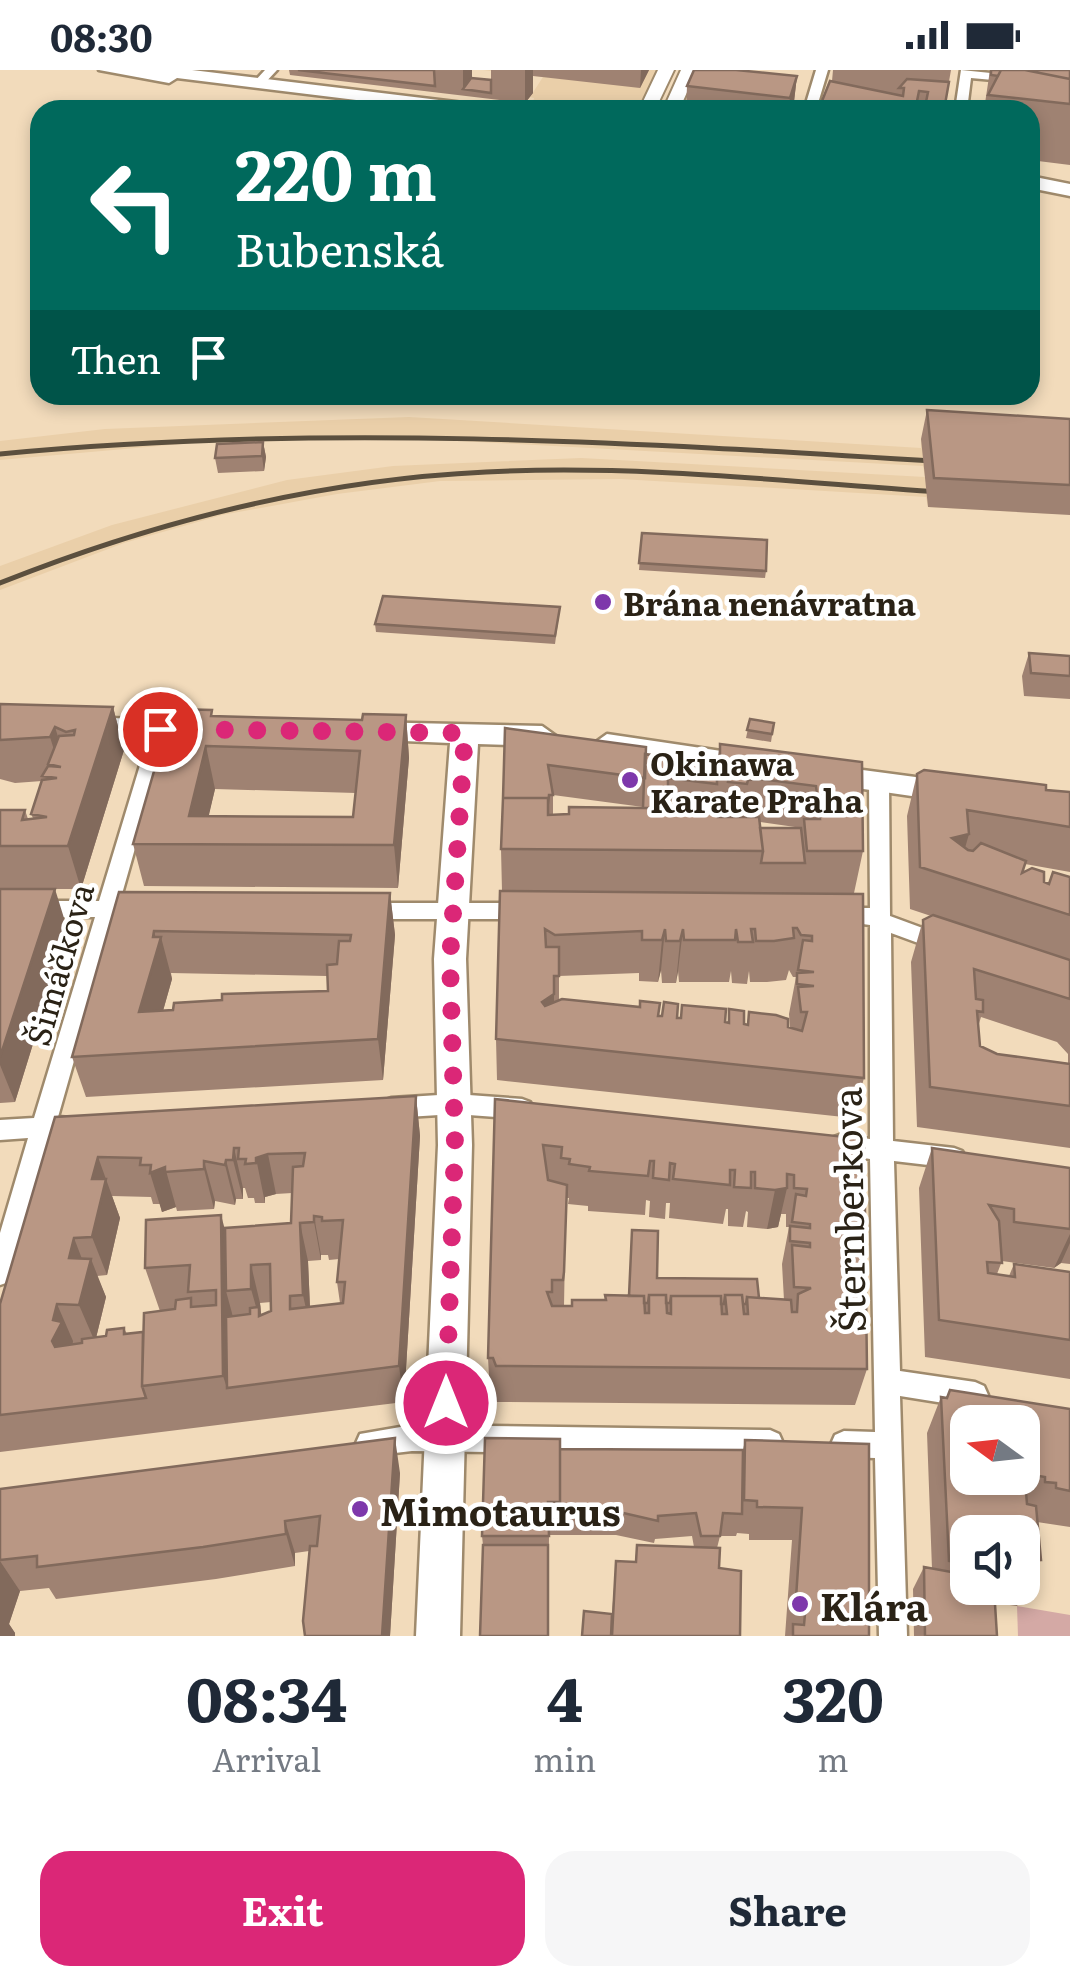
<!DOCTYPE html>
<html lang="en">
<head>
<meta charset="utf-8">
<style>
  :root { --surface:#fff; --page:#f6f6f7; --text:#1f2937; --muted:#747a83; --accent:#db2777 }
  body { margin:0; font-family:Literata,serif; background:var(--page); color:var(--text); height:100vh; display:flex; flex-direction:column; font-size:38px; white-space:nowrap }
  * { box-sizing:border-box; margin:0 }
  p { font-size:32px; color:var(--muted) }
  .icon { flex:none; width:55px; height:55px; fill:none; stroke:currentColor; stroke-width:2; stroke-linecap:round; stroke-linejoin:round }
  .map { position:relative; height:1566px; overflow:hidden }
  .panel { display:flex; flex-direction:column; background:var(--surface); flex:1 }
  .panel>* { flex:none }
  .guide { position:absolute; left:30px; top:30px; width:1010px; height:305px; border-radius:30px; box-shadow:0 5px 15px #0003; background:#00695c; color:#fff; overflow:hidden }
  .needle { width:65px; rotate:285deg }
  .buttons { position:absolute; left:950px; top:1335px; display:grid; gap:20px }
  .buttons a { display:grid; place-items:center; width:90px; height:90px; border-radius:20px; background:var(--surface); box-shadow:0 5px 15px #0003; font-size:50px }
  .pin { position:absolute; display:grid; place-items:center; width:85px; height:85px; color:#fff; margin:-42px; border:5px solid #fff; border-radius:50%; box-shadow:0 2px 10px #0007 }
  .me { position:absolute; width:110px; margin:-55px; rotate:0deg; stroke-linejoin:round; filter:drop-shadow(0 0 8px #0008) }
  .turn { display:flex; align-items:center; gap:35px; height:210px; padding:0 40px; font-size:45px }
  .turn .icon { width:130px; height:130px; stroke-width:2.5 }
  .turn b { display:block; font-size:70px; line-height:85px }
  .then { display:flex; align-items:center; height:95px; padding:0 40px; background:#0003; gap:20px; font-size:38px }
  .eta { display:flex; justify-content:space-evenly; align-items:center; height:170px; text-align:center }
  .eta b { font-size:60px; font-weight:700; line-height:70px }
  .primary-button { display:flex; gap:20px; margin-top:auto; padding:20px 40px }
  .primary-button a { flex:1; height:115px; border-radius:30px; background:var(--accent); color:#fff; font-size:40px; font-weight:700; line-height:115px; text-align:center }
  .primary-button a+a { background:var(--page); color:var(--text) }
  .status { display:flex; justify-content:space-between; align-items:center; height:70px; padding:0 50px; background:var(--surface); direction:ltr }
  .status svg { height:28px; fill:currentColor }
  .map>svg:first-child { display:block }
  .built { fill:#eacfa9 }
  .green { fill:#d4a9a5 }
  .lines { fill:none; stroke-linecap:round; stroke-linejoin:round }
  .minor-casing { stroke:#9f8a6c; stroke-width:5 }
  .tertiary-casing { stroke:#9f8a6c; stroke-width:4 }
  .secondary-casing { stroke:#9f8a6c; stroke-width:5 }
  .minor { fill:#fff; fill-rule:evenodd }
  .tertiary { fill:#fff; fill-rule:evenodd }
  .secondary { fill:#fff; fill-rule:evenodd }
  .rail { stroke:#5b4f3e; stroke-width:5 }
  .wall { fill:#9f8272; fill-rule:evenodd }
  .shaded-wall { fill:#826a5c }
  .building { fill:#b99784; stroke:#826a5c; stroke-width:2.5; fill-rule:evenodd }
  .route { stroke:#db2777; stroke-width:18; stroke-dasharray:0 32.4 }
  .poi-dot { fill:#7e38ab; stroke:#fff; stroke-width:4 }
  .labels { text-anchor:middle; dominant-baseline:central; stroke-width:9; stroke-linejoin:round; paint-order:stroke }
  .poi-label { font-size:32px; font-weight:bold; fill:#2a2216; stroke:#fff; text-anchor:start }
  .street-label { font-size:32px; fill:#2a2216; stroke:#fff }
  .near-street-label { font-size:38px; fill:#2a2216; stroke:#fff }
  .near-poi-label { font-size:38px; font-weight:bold; fill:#2a2216; stroke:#fff; text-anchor:start }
</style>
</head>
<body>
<div class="status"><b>08:30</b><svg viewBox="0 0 49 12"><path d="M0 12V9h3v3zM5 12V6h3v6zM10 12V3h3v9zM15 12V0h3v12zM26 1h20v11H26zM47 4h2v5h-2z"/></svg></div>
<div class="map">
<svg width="1070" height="1566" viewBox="0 0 1070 1566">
  <rect width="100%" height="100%" fill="#f2dbbb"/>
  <!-- built -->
  <path class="built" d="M483,0H660L639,40L532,38L534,28L530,27L543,7Z
    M409,347L921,378V369L1042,376L1055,444L928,437L926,427L621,409L440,411L337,424L222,445L124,473L0,520V496L112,455L287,410L393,396L581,388L925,407L923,396L404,368L215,371L0,390V371L105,359Z"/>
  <!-- green -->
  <path class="green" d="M1017,1536L1070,1545V1566H1018Z"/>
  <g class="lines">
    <!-- minor casing -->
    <g class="minor-casing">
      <path id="minor" d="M265,0H277L263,15H255L253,13Z
        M816,0H828L816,40H804Z
        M961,0L1070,11V17L971,8L967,40H955Z
        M160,653L169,659L120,831L148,833L151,839L148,845L115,847L58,1047L86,1049L90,1056L86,1063L52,1067L12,1204L9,1212L0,1215V1163L28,1068L0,1070V1050L34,1048L95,847H0V831H99L151,659Z
        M879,705L889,712L890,846L947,867L951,873L947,879L940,881L891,863L893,1071L954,1078L962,1081L966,1088L962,1095L954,1098L894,1091L900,1301L975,1312L984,1316L988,1325L984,1334L975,1338L900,1326L907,1566H879L875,1388L844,1387L835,1383L831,1374L835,1365L844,1361L875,1362L870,1089L831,1082L827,1075L831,1068L839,1065L870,1069V855L833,850L830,844L833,838H870L869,712Z
        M365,833H526L533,835L536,841L533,847L526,849H365L358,847L355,841L358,835Z
        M455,1024L522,1029L530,1032L533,1039L530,1046L522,1049L455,1044L391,1048L383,1045L380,1038L383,1031L391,1028Z
        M412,1355L770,1360L779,1364L783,1373L779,1382L770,1386L412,1381L369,1386L360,1382L356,1373L360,1364Z"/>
    </g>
    <!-- tertiary casing -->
    <g class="tertiary-casing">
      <path id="tertiary" d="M658,0H674L655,40H639Z
        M681,0H697L679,40H663Z"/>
    </g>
    <!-- secondary casing -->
    <g class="secondary-casing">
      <path id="secondary" d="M99,0H192L480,35L489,40H438L177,8L169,13Z
        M1030,106L1070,114V126L1030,118Z
        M0,646L207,650L221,659L207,668L0,664Z
        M368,652L542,656L556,666L542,676L478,674L466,889L472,1075L460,1566H416L438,1075L434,889L450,673L358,669L354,662Z
        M607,664L755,686L769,696L755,706L597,681L593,674Z
        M825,695L953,712L967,722L953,732L815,712L811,705L815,698Z"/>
    </g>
    <!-- minor -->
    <use href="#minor" class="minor"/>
    <!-- tertiary -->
    <use href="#tertiary" class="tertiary"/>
    <!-- secondary -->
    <use href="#secondary" class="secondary"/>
    <!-- rail -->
    <path class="rail" d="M0,384C317,353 631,372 948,392
      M0,513C156,451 317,410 486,402C642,394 799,413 955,423"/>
  </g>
  <!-- wall -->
  <path class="wall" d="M289,0H477H472V8L491,10V0H649L640,18L533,6V23L525,33L290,5Z
    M833,0H951L944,40H821L822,31L832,11Z
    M990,0H1070V95L1030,90V40H984Z
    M797,6L793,40H686L687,16Z
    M927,340L1070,349V445L928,437L921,369Z
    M263,372L266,387L264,401L218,403L215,388Z
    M642,463L766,501L765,508L639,500Z
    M559,545L555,574L376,562L375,554Z
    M1029,583L1070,586V629L1024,626L1022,606Z
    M0,634L113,637L124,680L81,819H0V740H25L28,749L33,748L31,744L42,711L15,713L0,709Z
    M406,645L409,688L398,818L144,816L133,774L214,646L362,650ZM215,719L356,723L353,747H208Z
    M750,649L774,653L771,672L746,668Z
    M505,658L645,684L717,693L720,674L862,692L863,781L854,823L864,1008L853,1048L497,1010L496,969L502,821L501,779ZM553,725L643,737V738L553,745ZM668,731L715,737V739L668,738ZM760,752L802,758L801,762L760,758ZM661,900L662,913H676L678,901L679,912H729L731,901L732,913L747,914L749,901L750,912H767L786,910L789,900L793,907H796L789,944L790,958L749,942L747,955L744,954L729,939L728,953L658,946L559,930V906L639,903V911L658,912Z
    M917,704L1070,722V802L1025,794L1022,802L1049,814L1070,807V1078L917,1057L911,892L923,850L931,846L910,839L907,746ZM981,947L1057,972L1068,984V993L997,984L980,976L978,957Z
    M0,819L68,861L15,1032L0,1033Z
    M119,822L390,823L395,865L383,1010L86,1027L72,987ZM171,903L327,906L328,921L222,930L163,941L172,909Z
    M416,1026L420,1066L404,1332L0,1382V1234L55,1047ZM243,1118H245L248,1128H254L255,1133H265V1127L276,1124L292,1123L291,1153L225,1158L144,1195L160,1241L143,1262L127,1264L124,1258L106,1266L96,1268L106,1227L97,1206L107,1205L120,1148L112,1126L151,1127L153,1134H160L162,1142L176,1137L177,1141L214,1139L215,1131L235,1135L236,1129H243ZM321,1185H328L329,1190L339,1189L337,1212L340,1233L310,1237L308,1191L321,1190ZM271,1232V1241L261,1245L260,1233Z
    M495,1029L864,1069L867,1299L855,1335L497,1332L494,1324H490L488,1288ZM566,1128H569L568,1134L588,1136V1141L645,1145L646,1130L650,1131L649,1147L665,1149L666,1133H670L669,1148L723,1154L726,1139H728V1156L743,1157L746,1141L748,1142L747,1157L767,1159L778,1157L781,1144H786V1157H789L782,1194L784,1230L759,1228L657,1208L628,1226L564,1236Z
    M932,1078L1070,1098V1194L1061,1193L1054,1198L1002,1191L997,1204L1009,1206L1014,1194L1070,1202V1309L925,1287L919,1118Z
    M941,1327L1070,1339V1457L1037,1452L1041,1490L1036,1498V1505L1017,1536L995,1533L997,1566H914L913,1519L924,1497L932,1499L927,1363ZM1022,1352V1408H968ZM968,1462H1022V1518H968Z
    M745,1370L869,1374V1566H785L792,1470H749V1464L737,1463L736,1466H720L717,1478L719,1498L740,1566L612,1544L616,1491L635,1492L637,1475L694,1477L692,1466L655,1469L654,1473L616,1465H549L548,1566L483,1475L482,1466L560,1379L743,1380Z
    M400,1403L390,1566H305L309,1481L295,1483V1496L216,1509L56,1529L49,1518L20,1521L9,1554L15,1563V1566H0V1419Z"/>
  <!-- shaded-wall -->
  <path class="shaded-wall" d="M463,0H472V14L463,19Z
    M525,0H533V23L525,33Z
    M641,0H649L640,18Z
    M797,6L793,40H788L790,28Z
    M263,372L266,387L264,401L262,386Z
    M113,637L124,680L81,819L68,776Z
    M406,645L409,688L398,818L394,775Z
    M55,657L68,699L59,696L50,667Z
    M206,676L215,719L202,775L189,746Z
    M969,764L957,806L952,768Z
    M55,819L68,861L15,1032L0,995V987Z
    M390,823L395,865L383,1010L378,969Z
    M665,859L661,900L658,912L662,870Z
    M683,859L678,901L676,913L680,871Z
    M154,861L158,877L161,867L172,909L151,983L139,942Z
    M554,924V966L542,932Z
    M416,1026L420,1066L404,1332L399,1296Z
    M234,1078L243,1118V1129L233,1090Z
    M268,1084L276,1124L265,1127V1133L256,1088Z
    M98,1087L120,1148L107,1205L92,1167V1109Z
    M226,1090L236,1129L235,1135L225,1095Z
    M204,1091L215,1131L214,1139L204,1099Z
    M165,1097L176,1137L162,1142L150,1103Z
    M787,1118L778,1157L767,1159L775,1120Z
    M221,1145L235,1197L226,1221L236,1258L227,1318L223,1306Z
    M314,1146L321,1185V1190L314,1152Z
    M300,1153L308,1191L311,1262L303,1225Z
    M1070,1164V1173L1061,1193L1054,1198Z
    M74,1168L87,1202L91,1189L106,1227L95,1272L79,1235L69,1188Z
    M251,1195L260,1233L261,1243L269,1274V1283L251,1219Z
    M57,1234L73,1271L69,1308L52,1271L53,1250Z
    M395,1368L400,1403L390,1566H382Z
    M285,1451L295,1483V1496L286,1464Z
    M0,1491L20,1521L9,1554L15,1563V1566H0Z"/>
  <!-- building -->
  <path class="building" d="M298,0H434L435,16Z
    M694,0H736L797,6L790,28L687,16Z
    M991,0H1001L998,6L991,5Z
    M1001,0H1025L1070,9V34L988,25Z
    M1025,0H1070V9Z
    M471,8L491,10V23L463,19Z
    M907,9L949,12L944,40H895L822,31L830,11L903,26L904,18H899ZM919,21L928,22L926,32L917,31Z
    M927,340L1070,349V415L934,408Z
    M263,372L262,386L215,388L217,374Z
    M642,463L767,470L766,501L639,493Z
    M383,526L560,537L555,566L375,554Z
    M1029,583L1070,586V606L1031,603Z
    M0,634L113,637L68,776H0V740H25L22,750L47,747L31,744L42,710L57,708L42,706L48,696L61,697L48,694L59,666L74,665L75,660L66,662L55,657L50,667L0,670Z
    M172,639L212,640L211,646L362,650L363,644L406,645L394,775L133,774ZM206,676L360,681L353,747L189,746Z
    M750,649L774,653L772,664L747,660Z
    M505,658L646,677L645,708L548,695L553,725H549L548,735V728H503Z
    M720,674L862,692L863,781H807L804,749H820L816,716L760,709L748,710L747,714L728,712L729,707L720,706Z
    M645,684L717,693V714L668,708V738H643Z
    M924,700L1046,715V720L1070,722V757L967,740L969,764L952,768L968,780L973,781L981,773L1026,791L1022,803L1032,798L1044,802V812L1049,814L1053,802L1070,807V845L920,797L917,704Z
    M503,728H548V745L569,744V737L719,739L718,747H759L763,781L501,779Z
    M760,758H801L805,793H761L763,781Z
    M0,819H55L0,987Z
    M500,821L863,824L864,1008L496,969ZM793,858H797L801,865L812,866V871L803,870L798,900L814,902L797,903V914L814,916L798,917L801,942H807L802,961L788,957V949L776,945L749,942L748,955L744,954V941L729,939V953L725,952L726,939L682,935L681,948H677L678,934L664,932L662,946H658L660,933L640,931V937L562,929L545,936L542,932L554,924V906H559V877H546L545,859L555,865L642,861V870H662L665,859L666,871H680L683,859L684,870H735L736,859L738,872H753L751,859H755L756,871H774L794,868Z
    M119,822L390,823L378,969L72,987ZM154,861L351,865L350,871H339L337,894L327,895L328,921L222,924V930L174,933L173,940L139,942L161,867H153Z
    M933,845L1070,890V929L974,899L976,929L983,930V942L977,941L980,976L997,984L1070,994V1036L930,1017L923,850Z
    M416,1026L399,1296L227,1318L226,1247L250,1244V1238L259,1237V1246L271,1241L270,1194L251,1195V1219L226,1221L225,1158L291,1153L293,1097L303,1096L305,1083L268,1084L256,1088V1093L245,1094L246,1089H238L239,1078H234L233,1090H226L225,1095L204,1091V1099L165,1102V1097L150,1103L151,1095H140L141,1088L98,1087L92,1109H106L92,1167L74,1168L69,1188L91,1189L79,1235L57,1234L53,1250L62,1252L52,1271L55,1277L82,1273V1269L106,1266L107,1260L124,1258V1264L143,1262L142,1316L146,1328L0,1345V1234L55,1047ZM314,1146L322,1147V1151L343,1150L337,1212H345L343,1233L290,1239V1226L303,1225L300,1153L314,1152Z
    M495,1029L864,1069L867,1299L496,1296L493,1288H488ZM543,1075L562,1077L561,1088L570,1089L569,1094L590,1097L589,1101L648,1106L650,1091H654L653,1108L669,1110L670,1093L675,1094L673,1109L730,1115V1100H735L734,1117L751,1118V1102H755V1118L775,1120L787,1118V1104L794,1105V1118L807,1119L806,1126L796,1124L792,1152L810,1154V1158L790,1156V1171L810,1173V1177L792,1175L794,1217L811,1218L798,1224L797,1242H792L791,1230L747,1227L748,1244H744L742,1225H725L727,1244H722L721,1226H671V1244L667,1243L666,1225H649V1243H645L644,1226L605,1225L606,1230H572V1236H552L547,1222H552V1210H563L564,1202L567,1115L548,1110Z
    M932,1078L1070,1098V1159L1014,1152V1139L989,1135L999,1151L1002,1193L987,1192L988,1203L1015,1207L1014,1194L1070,1202V1270L939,1250Z
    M221,1145L223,1306L142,1316L144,1243L175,1239L176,1230L191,1228V1237L216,1235V1220L188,1222L190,1195L145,1198L146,1150Z
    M632,1160L658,1161L657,1208L757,1209L759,1228L747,1227L746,1234H743L742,1225H725L724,1234H721V1226H671L670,1233H666V1225H649L648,1233H644V1226H629Z
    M950,1320L1070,1339V1421L1056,1418V1413L1045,1412V1407L1022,1403V1352H968V1408H1011L1012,1420L1026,1422L1027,1434L1036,1436L1041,1490H1035L1036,1505L1022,1503V1462H968V1494L949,1491L941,1327L947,1328Z
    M395,1368L382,1566H305L303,1551L310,1476H317L320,1446L285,1451L286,1464L203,1477L37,1497V1486L0,1490V1419Z
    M485,1368L560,1369V1432H548L549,1466H482Z
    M745,1370L869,1374V1566H793V1554L804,1555L805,1544L795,1543L802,1438L757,1437V1431L744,1430Z
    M560,1379L743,1380L742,1444L723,1443L720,1466H701L696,1443L658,1446V1451L619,1442H560Z
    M483,1475H548V1566H480Z
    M637,1475L720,1478L719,1498L741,1501L740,1566H612L616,1491L636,1492Z
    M924,1497L968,1505V1518H994L997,1566H925Z
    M584,1541L612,1544L611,1566H582Z"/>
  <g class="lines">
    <!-- route -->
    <path class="route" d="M160,659L465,663L450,889L455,1075L446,1333"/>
  </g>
  <!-- markers -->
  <g class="poi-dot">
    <circle cx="603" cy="532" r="10"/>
    <circle cx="630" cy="710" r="10"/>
    <circle cx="360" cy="1439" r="10"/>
    <circle cx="800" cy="1534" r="10"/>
  </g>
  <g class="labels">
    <!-- poi labels -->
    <g class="poi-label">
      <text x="623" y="532">Brána nenávratna</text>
      <text x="650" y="692">Okinawa<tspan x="650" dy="37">Karate Praha</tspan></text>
    </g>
    <!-- street labels -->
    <g class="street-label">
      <text transform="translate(58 894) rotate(-74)">Šimáčkova</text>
    </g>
    <!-- near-street labels -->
    <g class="near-street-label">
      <text transform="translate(847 1140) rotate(-91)">Šternberkova</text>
    </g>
    <!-- near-poi labels -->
    <g class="near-poi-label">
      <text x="380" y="1439">Mimotaurus</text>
      <text x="820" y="1534">Klára</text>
    </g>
  </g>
</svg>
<div class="buttons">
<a><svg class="needle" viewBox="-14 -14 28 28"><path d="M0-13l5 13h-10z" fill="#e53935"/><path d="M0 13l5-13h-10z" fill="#747a83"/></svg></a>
<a><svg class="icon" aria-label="sound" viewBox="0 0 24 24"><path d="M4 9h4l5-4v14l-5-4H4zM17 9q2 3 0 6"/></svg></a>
</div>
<div class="pin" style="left:160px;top:659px;background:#d93025"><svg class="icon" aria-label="arrive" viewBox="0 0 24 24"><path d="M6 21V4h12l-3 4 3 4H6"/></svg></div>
<svg class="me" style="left:446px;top:1333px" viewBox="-20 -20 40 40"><circle r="17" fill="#db2777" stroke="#fff" stroke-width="3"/><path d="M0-11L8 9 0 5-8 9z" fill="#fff"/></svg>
<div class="guide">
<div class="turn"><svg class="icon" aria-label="left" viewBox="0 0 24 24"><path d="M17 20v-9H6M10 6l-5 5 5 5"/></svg><div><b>220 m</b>Bubenská</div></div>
<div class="then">Then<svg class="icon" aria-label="arrive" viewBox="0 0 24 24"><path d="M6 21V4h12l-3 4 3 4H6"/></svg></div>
</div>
</div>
<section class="panel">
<div class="eta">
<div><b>08:34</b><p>Arrival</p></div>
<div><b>4</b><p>min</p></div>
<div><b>320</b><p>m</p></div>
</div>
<div class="primary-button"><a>Exit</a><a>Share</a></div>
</section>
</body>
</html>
